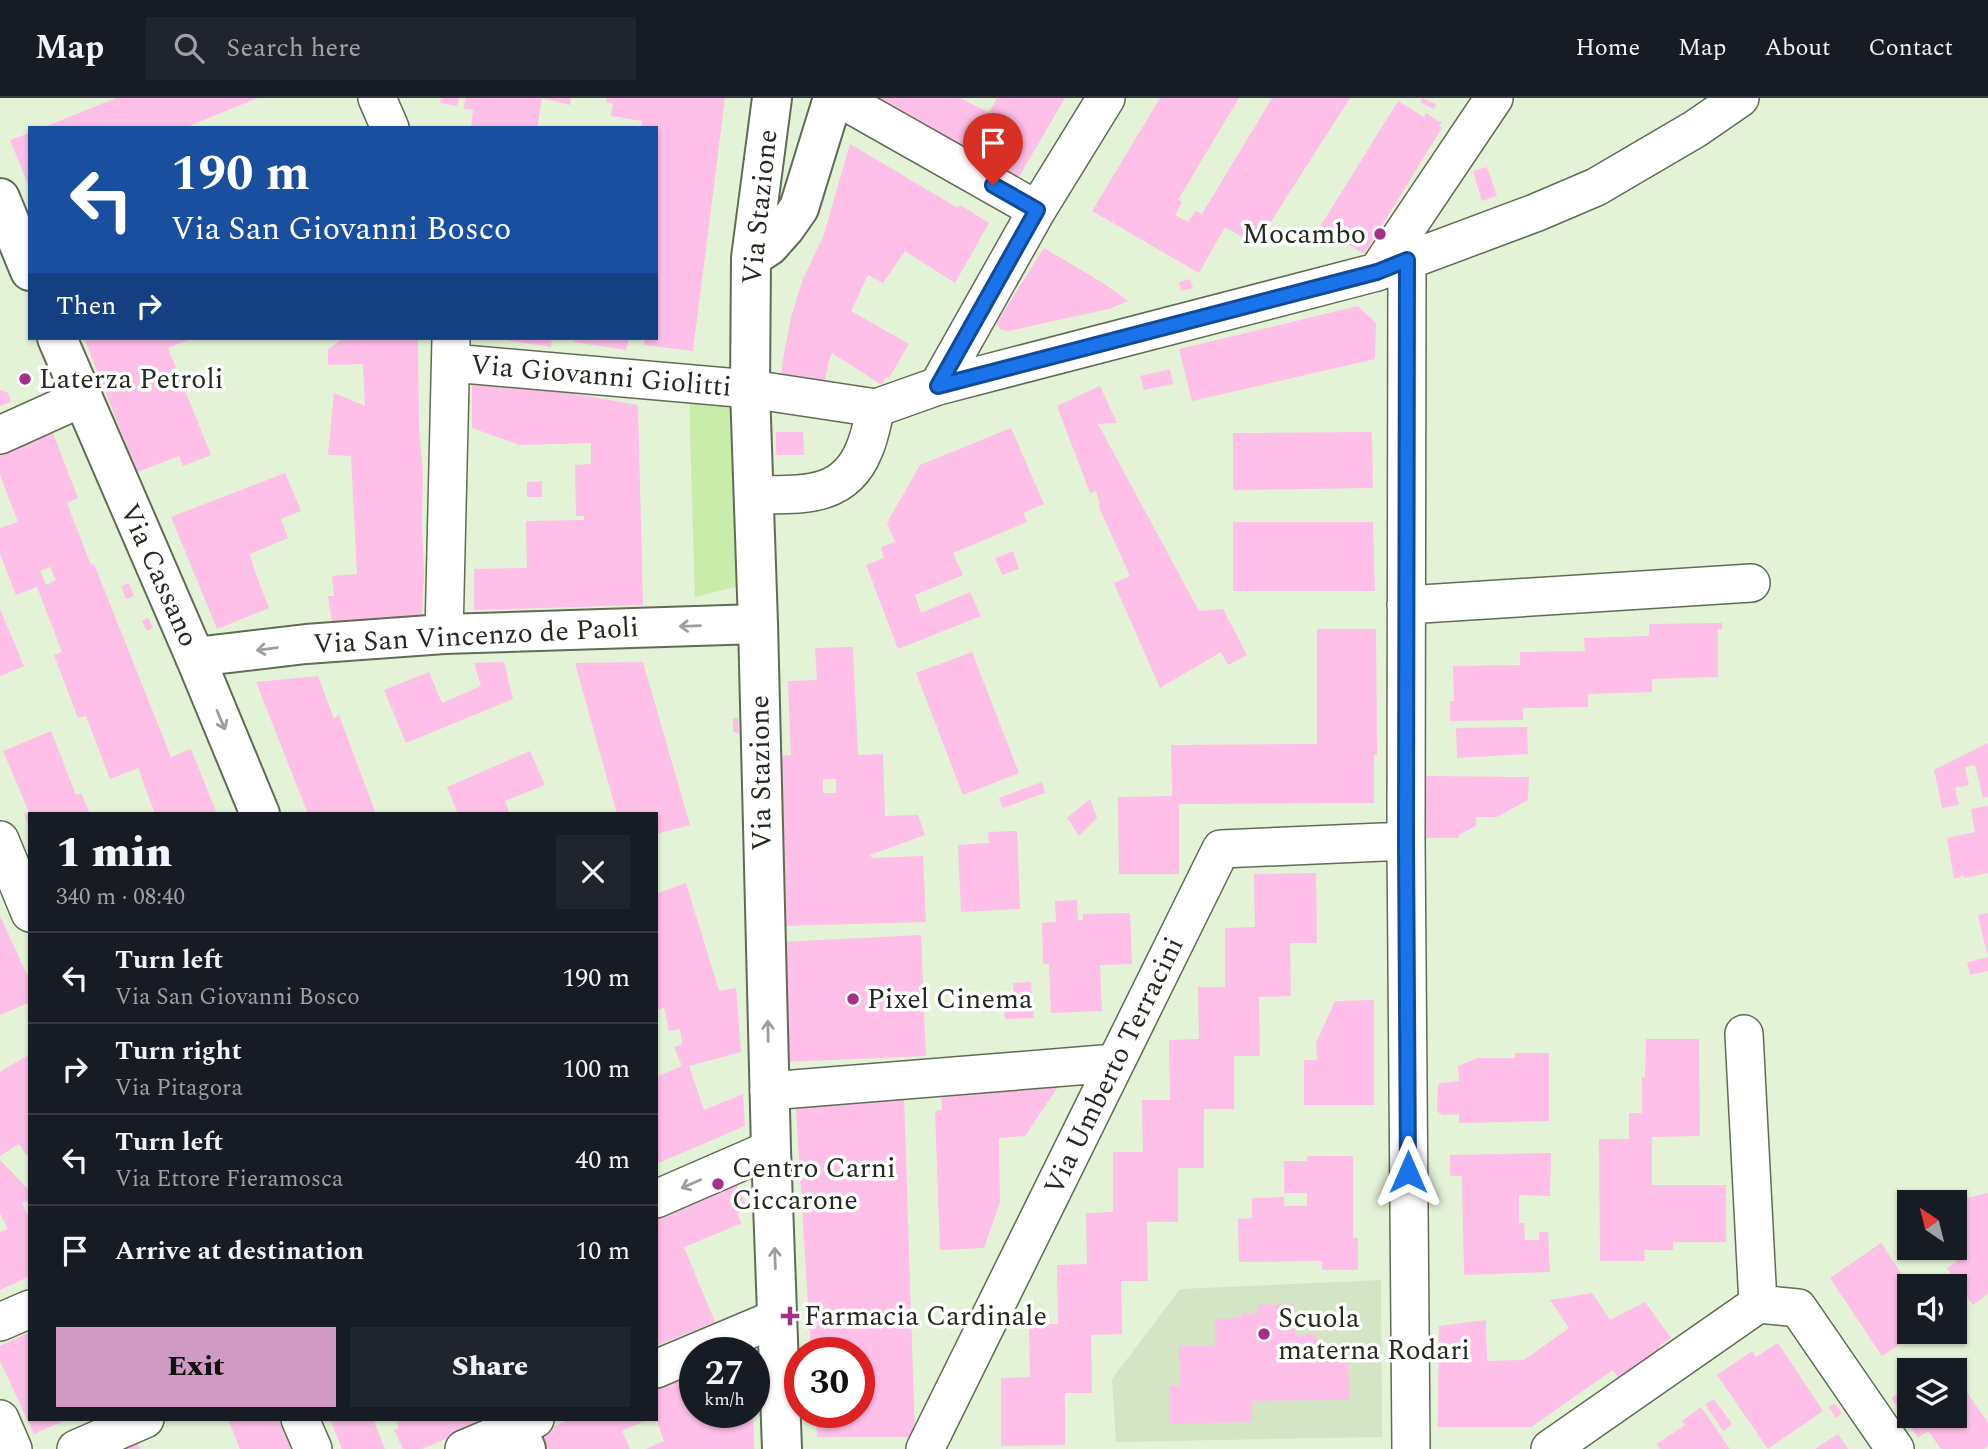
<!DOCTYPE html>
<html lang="en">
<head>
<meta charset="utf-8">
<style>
  :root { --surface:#171b24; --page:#20242c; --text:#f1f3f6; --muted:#9ea1a6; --line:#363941; --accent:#cf9bc5 }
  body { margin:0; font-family:Spectral,serif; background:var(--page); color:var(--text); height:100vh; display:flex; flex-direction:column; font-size:26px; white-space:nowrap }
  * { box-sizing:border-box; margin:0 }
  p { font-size:23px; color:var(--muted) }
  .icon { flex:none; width:38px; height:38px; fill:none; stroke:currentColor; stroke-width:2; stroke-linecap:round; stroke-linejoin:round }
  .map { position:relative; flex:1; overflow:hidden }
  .side { position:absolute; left:28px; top:714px; width:630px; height:609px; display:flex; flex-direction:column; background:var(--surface); border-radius:0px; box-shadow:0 2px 5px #0004 }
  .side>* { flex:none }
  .top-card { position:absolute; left:28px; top:28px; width:630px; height:214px; border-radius:0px; box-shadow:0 2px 5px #0004; background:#1a4fa0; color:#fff; overflow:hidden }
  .needle { width:46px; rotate:325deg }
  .controls { position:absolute; left:1897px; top:1092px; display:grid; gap:14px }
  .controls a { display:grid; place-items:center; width:70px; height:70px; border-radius:0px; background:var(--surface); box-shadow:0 2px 5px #0004; font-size:35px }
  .speed { position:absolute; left:679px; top:1239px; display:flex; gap:14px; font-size:35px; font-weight:700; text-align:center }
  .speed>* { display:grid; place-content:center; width:91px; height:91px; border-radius:50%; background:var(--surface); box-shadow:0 2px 5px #0004; line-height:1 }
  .speed small { font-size:18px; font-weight:400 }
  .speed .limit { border:10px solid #d22; background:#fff; color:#111 }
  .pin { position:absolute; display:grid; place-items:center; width:60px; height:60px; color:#fff; margin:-72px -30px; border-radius:50% 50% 50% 0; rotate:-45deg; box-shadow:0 0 7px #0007 }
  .pin .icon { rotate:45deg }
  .me { position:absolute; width:77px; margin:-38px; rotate:0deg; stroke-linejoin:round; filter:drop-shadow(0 0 5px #0008) }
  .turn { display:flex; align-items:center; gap:24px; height:147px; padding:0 28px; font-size:32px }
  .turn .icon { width:91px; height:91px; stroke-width:2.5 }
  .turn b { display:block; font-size:49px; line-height:60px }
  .then { display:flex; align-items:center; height:66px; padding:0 28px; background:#0003; gap:14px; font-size:26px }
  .round { display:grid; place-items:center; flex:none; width:74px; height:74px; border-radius:0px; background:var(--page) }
  .head { display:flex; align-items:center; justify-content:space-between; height:119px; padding:0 28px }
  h1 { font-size:42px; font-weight:800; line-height:52px }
  .primary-button { display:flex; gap:14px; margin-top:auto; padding:14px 28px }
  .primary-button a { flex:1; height:80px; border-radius:0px; background:var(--accent); color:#111; font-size:28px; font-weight:800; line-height:80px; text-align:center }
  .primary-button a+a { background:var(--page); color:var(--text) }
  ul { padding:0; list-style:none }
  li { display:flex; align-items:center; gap:21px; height:91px; padding:0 28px; border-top:2px solid var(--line) }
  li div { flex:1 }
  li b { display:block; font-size:26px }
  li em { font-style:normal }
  header { display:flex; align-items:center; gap:42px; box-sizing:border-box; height:98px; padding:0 35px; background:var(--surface); border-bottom:2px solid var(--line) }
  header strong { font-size:33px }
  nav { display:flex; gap:38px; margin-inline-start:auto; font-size:24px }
  .search { width:490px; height:63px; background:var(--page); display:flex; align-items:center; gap:18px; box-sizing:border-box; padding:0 24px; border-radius:0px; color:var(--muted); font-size:26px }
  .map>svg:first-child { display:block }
  .built { fill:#d3e5c4 }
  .green { fill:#caecab }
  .building { fill:#febfe9; fill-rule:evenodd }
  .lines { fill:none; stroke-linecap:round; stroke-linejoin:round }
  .minor-casing { stroke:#606c55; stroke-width:40 }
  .tertiary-casing { stroke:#606c55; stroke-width:42 }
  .secondary-casing { stroke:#606c55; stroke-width:42 }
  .minor { stroke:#fff; stroke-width:37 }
  .tertiary { stroke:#fff; stroke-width:38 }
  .secondary { stroke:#fff; stroke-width:38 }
  .oneway { stroke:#9c9f9b }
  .route-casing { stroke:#114b97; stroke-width:18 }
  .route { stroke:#1a73e8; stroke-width:12 }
  .poi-dot { fill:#a53089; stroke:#fff; stroke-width:2.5 }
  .labels { text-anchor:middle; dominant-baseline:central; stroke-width:7; stroke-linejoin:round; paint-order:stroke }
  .street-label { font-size:28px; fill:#242a20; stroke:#fff }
  .poi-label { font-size:28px; fill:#242a20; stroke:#fff; text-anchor:start }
</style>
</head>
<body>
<header>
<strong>Map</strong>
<div class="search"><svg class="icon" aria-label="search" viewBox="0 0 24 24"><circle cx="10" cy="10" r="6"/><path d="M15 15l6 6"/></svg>Search here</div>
<nav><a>Home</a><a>Map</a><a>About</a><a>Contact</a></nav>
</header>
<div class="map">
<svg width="1988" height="1351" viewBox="0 0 1988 1351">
  <rect width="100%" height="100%" fill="#e4f3d7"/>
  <!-- built -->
  <path class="built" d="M1381,1182L1382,1339L1116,1344L1112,1281L1180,1191Z"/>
  <!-- green -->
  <path class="green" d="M736,300L739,488L695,499L689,303Z"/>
  <!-- building -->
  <path class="building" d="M116,0H258L184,30H42Z
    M441,0H459L457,8L440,5Z
    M465,0H542L537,30H471L473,12L464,11Z
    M542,0H571L570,7Z
    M607,0H725L693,253L644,247L645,240H656V30H641L642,23L611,18L613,6L606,4Z
    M873,0H960L989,15L997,0H1065L1017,82Z
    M1160,0H1239L1178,102L1182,104L1175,117L1188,124L1196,113L1202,116L1272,0H1350L1256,147L1225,129L1199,175L1092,113Z
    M1422,0L1436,6L1434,11L1420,4Z
    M1398,3L1424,19L1426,15L1442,25L1439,28L1442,30L1364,156L1320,129Z
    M30,35V91L10,42Z
    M850,46L958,110L960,107L989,125L955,185L905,153L883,185L868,177L851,213L909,246L889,280L886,279L882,287L832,255L830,259L822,296L780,289L783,262L791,219L803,181L823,139Z
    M1487,69L1497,98L1482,103L1473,73Z
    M1044,150L1103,185L1128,203L1109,211L1008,233L1002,232L997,227V224Z
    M1190,181L1193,190L1181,193L1179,184Z
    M1358,208L1376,225L1375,261L1192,303L1179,251Z
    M84,240H194L168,250L211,357L183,368L179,358L137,374Z
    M344,240H418L419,333L423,374L422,425L424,479L422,517L332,525L328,498H334L332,478L357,476L351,358L328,357L334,295L365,308L363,266L328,267V251Z
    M499,240H552L551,249L499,241Z
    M574,240H629L626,252L574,244Z
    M1170,271L1173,286L1144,292L1140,278Z
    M472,287L570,295L638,307L643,507L474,512V471L527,470L526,423L584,422V418H576L575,367L591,366V345L520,347L472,330Z
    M1100,288L1117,325L1098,326L1199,513L1223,511L1247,557L1228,567L1221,554L1160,590L1114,485L1130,478L1098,407L1100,406L1096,393L1090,395L1057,308Z
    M0,292L8,295L11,304L0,308Z
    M1011,330L1044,406L1023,415L1027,424L953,455L963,477L915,497L921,515L970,494L981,518L898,551L866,467L884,460L881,449L895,444L887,425L920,367Z
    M776,334H803L804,357H776Z
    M1372,334L1373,390L1233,392V335Z
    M53,335L78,400L67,405L91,467L94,466L171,659L191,651L217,716H155L138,670L110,681L86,618L78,620L54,557L62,554L37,489L16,497L0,456V430L18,424L0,377V356ZM50,469L56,482L46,487L40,473Z
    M285,375L301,413L281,421L288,440L250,456L255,474L269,510L217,531L171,419Z
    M542,383V399H527V384Z
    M1233,424H1373L1375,493H1233Z
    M1013,453L1019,471L1002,477L995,460Z
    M129,485L134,498L126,501L121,488Z
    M0,511L24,568L0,578Z
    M148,520L153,530L147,533L142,523Z
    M1722,525V531H1718V579L1652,581V594L1588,596V609L1523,610V622L1450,623V603H1454L1453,568L1520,567V554L1585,553L1584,540L1649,538V526Z
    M1317,531H1376L1377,657H1374V705L1179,706V776H1119L1118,699L1172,698L1171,647L1317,646Z
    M853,549L858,657L883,656L885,718L918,717L925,737L870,757L872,760L923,758L926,824L781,828L776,658L791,657L788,583L817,582L815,550ZM823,681H836V695H823Z
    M972,554L1019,675L963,697L916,575Z
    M504,564L513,601L406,645L384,592L429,574L442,605L481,588L474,565Z
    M643,564L690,727L656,736V716H617L575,565Z
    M318,578L334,621L339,617L376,716H308L256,584Z
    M733,620H738L739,635L733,634Z
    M1527,629L1528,656L1457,660L1456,630Z
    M51,633L76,697L81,695L90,716H30V731L24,716L29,714L3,653Z
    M1988,645V699L1983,700L1975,667L1965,669L1969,687L1955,690L1959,707L1942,710L1934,672Z
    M530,653L545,687L505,703L510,716H458L447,689Z
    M1424,678L1529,679L1528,702L1497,719H1476V728L1459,737V740H1425Z
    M1042,684L1045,695L1003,710L999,700Z
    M1090,701L1097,720L1079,738L1067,720Z
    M1988,708V775L1964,780V777L1954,781L1947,740L1975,734L1971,711Z
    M1017,733L1020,811L961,814L958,747L989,745L988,734Z
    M1316,775L1317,845H1290L1291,898L1259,899L1260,958H1234V1011H1204V1070H1178V1124H1147L1148,1183H1121L1122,1236L1091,1237L1092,1295H1065V1347L1001,1348V1280L1030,1279L1029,1227L1058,1226L1057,1167L1087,1166L1086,1115L1113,1114V1054H1143L1142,1002H1170L1169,942L1199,941L1198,889H1225V830L1255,829L1254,776Z
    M686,785L719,893L736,890L741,954L689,968L704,1012L743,996L745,1028L656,1066V979L682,968L674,949L682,946L680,931L669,933L664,910L658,911L656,904V796Z
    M1077,802L1078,822H1083V816L1130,815L1132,866L1100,867L1102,913L1051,915L1049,866H1043L1042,825L1056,824L1055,803Z
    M1988,815V855L1987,856L1978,817Z
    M0,818L30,883V904L0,917Z
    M921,837L926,958L785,964L779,844Z
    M1988,859V873L1970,877L1967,864Z
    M1031,884L1034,920L1005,921L1003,900L1014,899L1013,885Z
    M1374,902V1007H1304V962H1317L1316,945L1335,903Z
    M1646,941H1699L1700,1038L1652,1039V1087H1726V1144H1673V1152H1644L1645,1163H1600L1599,1041H1629V1015H1642V979H1645Z
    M1515,955H1549V1023L1459,1025V1016L1443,1017L1439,1015L1437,1012L1438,987L1441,985L1459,983L1458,968L1478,960H1515Z
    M30,956V1056L27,1058L19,1046L0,1058V974Z
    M1060,986L1025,1038L999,1040L1000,1104L984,1150L940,1152L935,1013L942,1012L941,993Z
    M904,999L915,1339H817L815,1314H859V1255H811L796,1011Z
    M1551,1055L1550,1098L1519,1097V1125H1524L1525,1142H1539V1134H1548L1550,1174L1464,1177L1462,1078H1450V1057Z
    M1307,1058H1353V1140H1358V1172H1322V1163L1239,1164L1238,1121L1252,1120V1100L1284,1099V1108H1307V1095H1284V1063H1307Z
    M0,1062L30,1093V1102L22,1105L30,1122V1178L0,1192V1134L8,1131L0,1115Z
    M736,1084L748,1112L737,1116L742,1125L684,1149L715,1224L656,1248V1112Z
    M1988,1095V1196L1973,1207L1947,1170L1957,1164L1947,1150H1955V1103Z
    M1881,1145L1909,1187V1234H1918L1882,1258L1830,1180Z
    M1592,1195L1610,1222L1645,1204L1671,1240L1659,1248L1661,1251L1619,1281L1613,1272L1531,1329H1438L1439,1228L1486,1222L1487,1263L1524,1262L1569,1230L1550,1202Z
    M1294,1206L1295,1237L1316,1236L1317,1249L1348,1248L1349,1302L1252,1303V1324L1170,1326L1169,1288H1180L1179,1248L1215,1247V1221L1242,1220V1215H1258L1257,1207Z
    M30,1234V1321H68L34,1336L0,1263V1248Z
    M1778,1245L1823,1313L1768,1351L1717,1277L1752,1253L1756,1259Z
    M1945,1264L1951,1272H1932Z
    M695,1269V1314H753L754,1351H646L664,1343L656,1321V1285Z
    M1955,1277L1988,1325V1348L1984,1351H1941L1928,1333L1918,1340L1891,1300L1909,1288V1318H1955Z
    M1714,1301L1732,1326L1723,1333L1705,1306Z
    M1835,1305L1842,1315L1836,1320L1829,1309Z
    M1701,1309L1730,1351H1660L1657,1346L1685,1327L1682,1323Z
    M228,1321H278L291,1351H240Z
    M330,1321H373L385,1351H342Z
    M395,1321H475L478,1327L422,1351H403L394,1332L399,1330Z
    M571,1321H649L622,1333L630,1351H548L541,1334Z
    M1838,1336L1848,1351H1815Z
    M137,1344L140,1351H120Z"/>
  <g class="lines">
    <!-- minor casing -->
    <g class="minor-casing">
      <path id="minor" d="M377,0L390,30
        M839,0L1037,112
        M1407,162L1406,743L1411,1351
        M1377,174L1494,0
        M452,265L750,291L876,310L938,288L1377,174L1535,115L1596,89L1695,31L1740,0
        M938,288L1037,112L1106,0
        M0,337L82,300
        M754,397C799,396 844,402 864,352C870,339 872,324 876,310
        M1406,507L1751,485
        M444,536L451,241
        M0,742L30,815
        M1744,936L1758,1206
        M769,993L1115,965
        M656,1101L771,1051
        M0,1224L30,1211
        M656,1271L777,1220
        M0,1321L13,1351
        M300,1321L313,1351
        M76,1351L145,1321
        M464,1351L535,1321
        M925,1351L1221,751L1406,743
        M1550,1351L1758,1206L1798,1210L1895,1351"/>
    </g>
    <!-- tertiary casing -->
    <g class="tertiary-casing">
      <path id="tertiary" d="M772,0L751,160L750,291L758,526L771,1051L782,1351
        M751,160L769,148L785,130L799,110L833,0
        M195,559L306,546L444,536L758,526"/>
    </g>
    <!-- secondary casing -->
    <g class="secondary-casing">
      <path id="secondary" d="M0,100L30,173
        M57,240L195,559L260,716
        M513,1321L526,1351"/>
    </g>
    <!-- minor -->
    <use href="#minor" class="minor"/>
    <!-- tertiary -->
    <use href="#tertiary" class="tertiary"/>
    <!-- secondary -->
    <use href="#secondary" class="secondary"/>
  </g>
  <!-- one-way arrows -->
  <defs><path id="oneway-shaft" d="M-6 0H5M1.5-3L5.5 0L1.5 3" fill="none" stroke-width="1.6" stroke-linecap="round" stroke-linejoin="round" transform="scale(1.75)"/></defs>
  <g class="oneway">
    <use href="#oneway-shaft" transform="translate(690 528) rotate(178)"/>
    <use href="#oneway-shaft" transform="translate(267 551) rotate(173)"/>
    <use href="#oneway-shaft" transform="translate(221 622) rotate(67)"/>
    <use href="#oneway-shaft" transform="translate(768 933) rotate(-91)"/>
    <use href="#oneway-shaft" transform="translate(691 1086) rotate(156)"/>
    <use href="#oneway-shaft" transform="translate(775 1160) rotate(-92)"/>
  </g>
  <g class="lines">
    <!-- route casing -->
    <g class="route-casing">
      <path id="route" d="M993,87L1037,112L938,288L1377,174L1407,162L1406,743L1408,1074"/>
    </g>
    <!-- route -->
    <use href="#route" class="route"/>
  </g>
  <!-- markers -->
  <g class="poi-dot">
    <circle cx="1380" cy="136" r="7"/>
    <circle cx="25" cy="281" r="7"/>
    <circle cx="853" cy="901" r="7"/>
    <circle cx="718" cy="1086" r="7"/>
    <path d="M786.5 1207.5h7v7h7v7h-7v7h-7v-7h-7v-7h7z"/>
    <circle cx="1264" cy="1236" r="7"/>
  </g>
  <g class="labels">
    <!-- street labels -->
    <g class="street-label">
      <text transform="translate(760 109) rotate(-84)">Via Stazione</text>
      <text transform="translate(601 278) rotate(5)">Via Giovanni Giolitti</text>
      <text transform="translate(159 477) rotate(66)">Via Cassano</text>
      <text transform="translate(476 538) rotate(-3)">Via San Vincenzo de Paoli</text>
      <text transform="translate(761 675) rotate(-91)">Via Stazione</text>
      <text transform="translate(1114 968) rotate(-64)">Via Umberto Terracini</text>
    </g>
    <!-- poi labels -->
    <g class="poi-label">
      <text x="1366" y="136" text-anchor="end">Mocambo</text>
      <text x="39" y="281">Laterza Petroli</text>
      <text x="867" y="901">Pixel Cinema</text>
      <text x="732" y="1070">Centro Carni<tspan x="732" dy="32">Ciccarone</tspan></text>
      <text x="804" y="1218">Farmacia Cardinale</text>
      <text x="1278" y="1220">Scuola<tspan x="1278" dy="32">materna Rodari</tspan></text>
    </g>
  </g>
</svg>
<div class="controls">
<a><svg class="needle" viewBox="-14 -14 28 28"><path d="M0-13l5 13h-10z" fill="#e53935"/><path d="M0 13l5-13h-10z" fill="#9ea1a6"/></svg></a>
<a><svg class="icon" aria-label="sound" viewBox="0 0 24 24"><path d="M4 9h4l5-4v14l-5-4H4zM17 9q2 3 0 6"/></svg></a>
<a><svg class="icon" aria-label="layers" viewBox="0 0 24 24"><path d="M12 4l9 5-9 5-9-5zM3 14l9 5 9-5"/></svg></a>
</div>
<div class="speed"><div>27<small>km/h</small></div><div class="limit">30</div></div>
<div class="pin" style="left:993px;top:87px;background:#d93025"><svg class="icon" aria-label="arrive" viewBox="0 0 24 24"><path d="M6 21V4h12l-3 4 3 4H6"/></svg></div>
<svg class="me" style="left:1408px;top:1074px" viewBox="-20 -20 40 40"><path d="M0-17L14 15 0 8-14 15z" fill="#1a73e8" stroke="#fff" stroke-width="4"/></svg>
<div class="top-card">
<div class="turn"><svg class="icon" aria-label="left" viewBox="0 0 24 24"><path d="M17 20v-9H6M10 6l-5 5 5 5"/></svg><div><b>190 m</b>Via San Giovanni Bosco</div></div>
<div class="then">Then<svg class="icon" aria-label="right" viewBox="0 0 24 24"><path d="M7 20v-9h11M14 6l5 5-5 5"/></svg></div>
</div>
<section class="side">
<div class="head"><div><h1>1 min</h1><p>340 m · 08:40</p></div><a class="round"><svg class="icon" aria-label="close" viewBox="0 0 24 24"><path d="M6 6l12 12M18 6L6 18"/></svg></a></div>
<ul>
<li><svg class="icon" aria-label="left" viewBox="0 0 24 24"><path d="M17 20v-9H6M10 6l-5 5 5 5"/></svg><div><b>Turn left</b><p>Via San Giovanni Bosco</p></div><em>190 m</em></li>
<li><svg class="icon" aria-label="right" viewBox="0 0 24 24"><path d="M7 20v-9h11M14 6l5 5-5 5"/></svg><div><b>Turn right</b><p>Via Pitagora</p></div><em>100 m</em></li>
<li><svg class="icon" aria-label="left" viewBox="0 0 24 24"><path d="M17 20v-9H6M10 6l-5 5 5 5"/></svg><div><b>Turn left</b><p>Via Ettore Fieramosca</p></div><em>40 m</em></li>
<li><svg class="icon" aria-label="arrive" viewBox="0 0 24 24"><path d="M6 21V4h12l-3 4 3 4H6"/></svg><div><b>Arrive at destination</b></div><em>10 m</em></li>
</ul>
<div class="primary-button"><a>Exit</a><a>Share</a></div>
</section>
</div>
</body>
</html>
